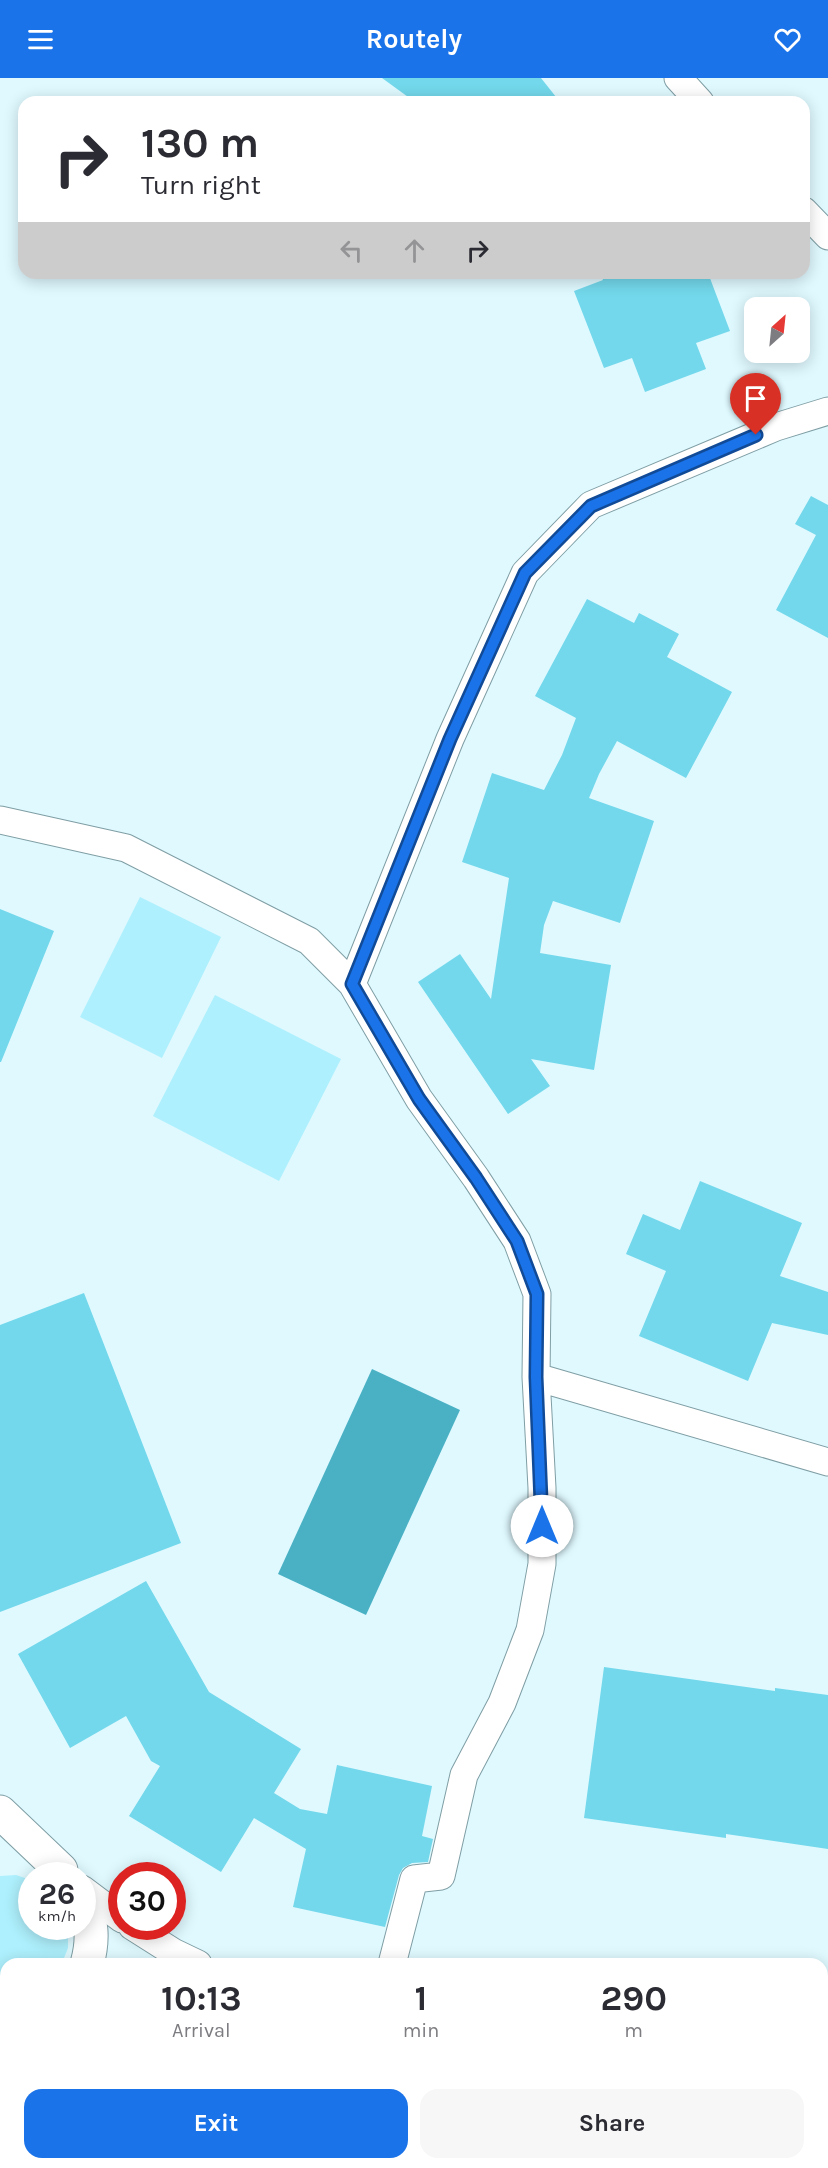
<!DOCTYPE html>
<html lang="en">
<head>
<meta charset="utf-8">
<style>
  :root { --surface:#fff; --page:#f7f7f7; --text:#2b2b33; --muted:#7c7c81; --accent:#1a73e8 }
  body { margin:0; font-family:Karla,sans-serif; background:var(--page); color:var(--text); height:100vh; display:flex; flex-direction:column; font-size:22px; white-space:nowrap }
  * { box-sizing:border-box; margin:0 }
  p { font-size:20px; color:var(--muted) }
  .icon { flex:none; width:33px; height:33px; fill:none; stroke:currentColor; stroke-width:2; stroke-linecap:round; stroke-linejoin:round }
  .map { position:relative; flex:1; overflow:hidden }
  .drawer { position:absolute; left:0px; top:1880px; width:828px; height:212px; display:flex; flex-direction:column; background:var(--surface); border-radius:18px 18px 0 0; box-shadow:0 3px 15px #0003 }
  .drawer>* { flex:none }
  .hud { position:absolute; left:18px; top:18px; width:792px; height:183px; border-radius:18px; box-shadow:0 3px 15px #0003; background:#fff; color:var(--text); overflow:hidden }
  .needle { width:39px; rotate:27deg }
  .tools { position:absolute; left:744px; top:219px; display:grid; gap:12px }
  .tools a { display:grid; place-items:center; width:66px; height:66px; border-radius:12px; background:var(--surface); box-shadow:0 3px 15px #0003; font-size:30px }
  .speed { position:absolute; left:18px; top:1784px; display:flex; gap:12px; font-size:30px; font-weight:700; text-align:center }
  .speed>* { display:grid; place-content:center; width:78px; height:78px; border-radius:50%; background:var(--surface); box-shadow:0 3px 15px #0003; line-height:1 }
  .speed small { font-size:15px; font-weight:400 }
  .speed .limit { border:9px solid #d22; background:#fff; color:#111 }
  .pin { position:absolute; display:grid; place-items:center; width:51px; height:51px; color:#fff; margin:-62px -26px; border-radius:50% 50% 50% 0; rotate:-45deg; box-shadow:0 0 6px #0007 }
  .pin .icon { rotate:45deg }
  .me { position:absolute; width:66px; margin:-33px; rotate:0deg; stroke-linejoin:round; filter:drop-shadow(0 0 4px #0008) }
  .turn { display:flex; align-items:center; gap:21px; height:126px; padding:0 24px; font-size:27px }
  .turn .icon { width:78px; height:78px; stroke-width:2.5 }
  .turn b { display:block; font-size:42px; line-height:51px }
  .lanes { display:flex; align-items:center; height:57px; padding:0 24px; background:#0003; justify-content:center; gap:30px; direction:ltr }
  .lanes .off { opacity:.35 }
  .eta { display:flex; justify-content:space-evenly; align-items:center; height:102px; text-align:center }
  .eta b { font-size:36px; font-weight:700; line-height:42px }
  .button { display:flex; gap:12px; margin-top:auto; padding:12px 24px }
  .button a { flex:1; height:69px; border-radius:18px; background:var(--accent); color:#fff; font-size:24px; font-weight:700; line-height:69px; text-align:center }
  .button a+a { background:var(--page); color:var(--text) }
  header { display:flex; justify-content:space-between; align-items:center; height:78px; padding:0 24px; background:var(--accent); color:#fff; font-size:27px; font-weight:700 }
  .map>svg:first-child { display:block }
  .green { fill:#aef0fd }
  .water { fill:#4ab1c4 }
  .building { fill:#73d8eb }
  .lines { fill:none; stroke-linecap:round; stroke-linejoin:round }
  .minor-casing { stroke:#7f9ea4; stroke-width:29 }
  .tertiary-casing { stroke:#7f9ea4; stroke-width:35 }
  .minor { stroke:#fff; stroke-width:27 }
  .tertiary { stroke:#fff; stroke-width:33 }
  .route-casing { stroke:#114b97; stroke-width:15 }
  .route { stroke:#1a73e8; stroke-width:10 }
</style>
</head>
<body>
<header><svg class="icon" aria-label="menu" viewBox="0 0 24 24"><path d="M4 6h16M4 12h16M4 18h16"/></svg>Routely<svg class="icon" aria-label="heart" viewBox="0 0 24 24"><path d="M12 20l-8-8c-3-5 5-10 8-4 3-6 11-1 8 4z"/></svg></header>
<div class="map">
<svg width="828" height="2090" viewBox="0 0 828 2090">
  <rect width="100%" height="100%" fill="#dff9ff"/>
  <!-- green -->
  <path class="green" d="M140,819L221,859L162,980L80,939Z
    M215,917L341,981L279,1103L153,1038Z
    M16,1797L31,1802L32,1848H68V1870L62,1885L6,1886V1917L0,1916V1798Z"/>
  <!-- water -->
  <path class="water" d="M372,1291L460,1332L366,1537L278,1496Z"/>
  <!-- building -->
  <path class="building" d="M382,0H541L560,24H415Z
    M600,195H708L730,253L696,265L706,291L645,314L632,280L604,290L574,213L603,202Z
    M811,418L828,427V560L776,532L816,457L795,446Z
    M587,521L634,545L639,535L679,556L667,579L732,614L686,700L617,663L599,696L589,720L654,743L620,845L553,823L544,847L540,875L611,887L594,992L531,981L550,1008L508,1036L418,904L460,876L491,921L509,800L462,784L492,695L544,712L562,677L576,640L535,618Z
    M0,831L54,853L1,984H0Z
    M700,1103L802,1145L780,1198L828,1214V1257L772,1245L748,1303L639,1258L666,1193L626,1176L643,1136L680,1152Z
    M84,1215L181,1465L0,1534V1247Z
    M146,1503L209,1614L301,1671L274,1715L300,1731L327,1736L337,1687L432,1708L422,1758L433,1761L428,1784L412,1785L403,1790L399,1797L385,1849L293,1829L306,1771L254,1740L221,1794L129,1738L160,1688L151,1683L126,1638L70,1670L18,1576Z
    M604,1589L775,1613V1610L828,1617V1771L726,1756V1760L584,1740Z"/>
  <g class="lines">
    <!-- minor casing -->
    <g class="minor-casing">
      <path id="minor" d="M678,0L700,24
        M804,133L828,158
        M0,742L126,770L309,863L352,906L419,1021L476,1100L517,1163L537,1216L536,1299L542,1410V1486L530,1552L502,1625L464,1697L441,1798L414,1801L392,1886
        M352,906L450,661L525,495L591,427L776,349L828,333
        M536,1299L828,1384
        M82,1811L122,1841
        M132,1848L173,1874L198,1886
        M0,1974L4,1942"/>
    </g>
    <!-- tertiary casing -->
    <g class="tertiary-casing">
      <path id="tertiary" d="M0,1734L61,1792
        M82,1818C92,1842 94,1861 87,1886
        M0,1942H6
        M822,1990L828,1991
        M822,2025L828,2026"/>
    </g>
    <!-- minor -->
    <use href="#minor" class="minor"/>
    <!-- tertiary -->
    <use href="#tertiary" class="tertiary"/>
  </g>
  <g class="lines">
    <!-- route casing -->
    <g class="route-casing">
      <path id="route" d="M542,1448L536,1299L537,1216L517,1163L476,1100L419,1021L352,906L450,661L525,495L591,428L756,357"/>
    </g>
    <!-- route -->
    <use href="#route" class="route"/>
  </g>
</svg>
<div class="tools">
<a><svg class="needle" viewBox="-14 -14 28 28"><path d="M0-13l5 13h-10z" fill="#e53935"/><path d="M0 13l5-13h-10z" fill="#7c7c81"/></svg></a>
</div>
<div class="speed"><div>26<small>km/h</small></div><div class="limit">30</div></div>
<div class="pin" style="left:756px;top:357px;background:#d93025"><svg class="icon" aria-label="arrive" viewBox="0 0 24 24"><path d="M6 21V4h12l-3 4 3 4H6"/></svg></div>
<svg class="me" style="left:542px;top:1448px" viewBox="-20 -20 40 40"><circle r="19" fill="#fff"/><path d="M0-13L10 11 0 6-10 11z" fill="#1a73e8"/></svg>
<div class="hud">
<div class="turn"><svg class="icon" aria-label="right" viewBox="0 0 24 24"><path d="M7 20v-9h11M14 6l5 5-5 5"/></svg><div><b>130 m</b>Turn right</div></div>
<div class="lanes"><svg class="icon off" aria-label="left" viewBox="0 0 24 24"><path d="M17 20v-9H6M10 6l-5 5 5 5"/></svg><svg class="icon off" aria-label="ahead" viewBox="0 0 24 24"><path d="M12 20V5M6 11l6-6 6 6"/></svg><svg class="icon" aria-label="right" viewBox="0 0 24 24"><path d="M7 20v-9h11M14 6l5 5-5 5"/></svg></div>
</div>
<section class="drawer">
<div class="eta">
<div><b>10:13</b><p>Arrival</p></div>
<div><b>1</b><p>min</p></div>
<div><b>290</b><p>m</p></div>
</div>
<div class="button"><a>Exit</a><a>Share</a></div>
</section>
</div>
</body>
</html>
